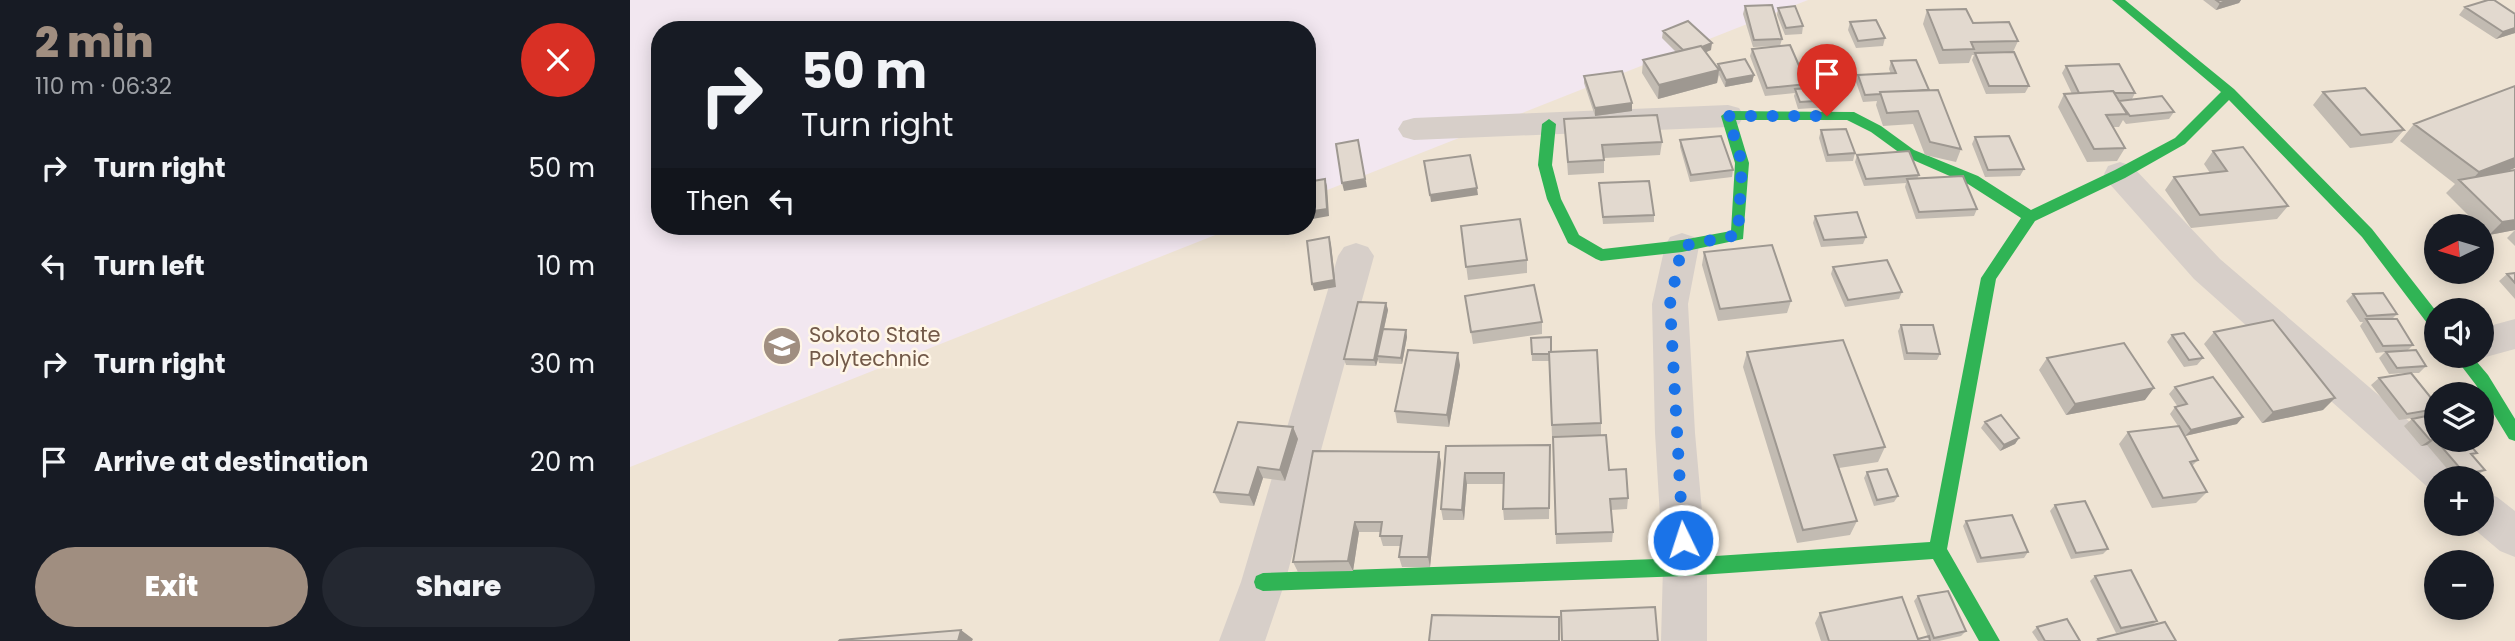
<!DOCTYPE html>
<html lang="en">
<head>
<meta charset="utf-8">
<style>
  :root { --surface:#171b24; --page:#242831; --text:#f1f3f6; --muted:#9ea1a6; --accent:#a08e80 }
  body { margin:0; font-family:Poppins,sans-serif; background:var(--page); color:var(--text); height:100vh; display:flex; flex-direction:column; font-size:26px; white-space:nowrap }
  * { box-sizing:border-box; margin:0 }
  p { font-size:23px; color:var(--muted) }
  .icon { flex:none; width:38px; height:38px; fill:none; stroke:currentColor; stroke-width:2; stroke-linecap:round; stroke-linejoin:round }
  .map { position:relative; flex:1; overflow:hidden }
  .panel { display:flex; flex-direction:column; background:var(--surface); width:630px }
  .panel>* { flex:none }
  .guide { position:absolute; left:21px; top:21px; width:665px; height:214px; border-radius:28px; box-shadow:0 4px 18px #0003; background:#171b24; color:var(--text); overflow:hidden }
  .needle { width:46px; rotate:265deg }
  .tools { position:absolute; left:1794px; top:214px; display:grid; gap:14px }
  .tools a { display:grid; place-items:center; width:70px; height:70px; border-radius:50%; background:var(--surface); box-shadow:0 4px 18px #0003; font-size:35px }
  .pin { position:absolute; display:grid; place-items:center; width:60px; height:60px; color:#fff; margin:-72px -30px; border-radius:50% 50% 50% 0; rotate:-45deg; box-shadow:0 0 7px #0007 }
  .pin .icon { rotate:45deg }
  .me { position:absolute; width:77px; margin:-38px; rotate:356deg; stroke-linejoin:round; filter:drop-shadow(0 0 5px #0008) }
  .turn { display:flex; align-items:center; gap:24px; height:147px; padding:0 35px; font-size:32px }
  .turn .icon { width:91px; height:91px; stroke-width:2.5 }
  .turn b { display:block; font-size:49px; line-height:60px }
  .then { display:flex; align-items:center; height:66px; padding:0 35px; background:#0003; gap:14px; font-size:26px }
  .round { display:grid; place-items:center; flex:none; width:74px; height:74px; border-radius:37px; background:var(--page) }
  .head { display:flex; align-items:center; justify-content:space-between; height:119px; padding:0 35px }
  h1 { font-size:42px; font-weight:800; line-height:52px; color:var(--accent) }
  .button { display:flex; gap:14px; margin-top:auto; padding:14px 35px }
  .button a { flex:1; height:80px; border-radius:42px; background:var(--accent); color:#fff; font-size:28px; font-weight:800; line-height:80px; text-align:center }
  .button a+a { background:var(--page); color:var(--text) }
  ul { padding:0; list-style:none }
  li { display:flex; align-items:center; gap:21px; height:98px; padding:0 35px }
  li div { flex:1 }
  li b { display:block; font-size:26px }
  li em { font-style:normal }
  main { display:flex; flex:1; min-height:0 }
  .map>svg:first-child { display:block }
  .residential { fill:#efe4d4; fill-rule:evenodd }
  .education { fill:#f2e7f0 }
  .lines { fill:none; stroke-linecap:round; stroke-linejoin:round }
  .street { fill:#d7cfc9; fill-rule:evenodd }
  .fast { fill:#30b455; fill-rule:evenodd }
  .wall { fill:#c2bbb2 }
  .shaded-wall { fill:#9e9891 }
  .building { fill:#e2d9cf; stroke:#9e9891; stroke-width:2 }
  .route { stroke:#1a73e8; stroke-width:12; stroke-dasharray:0 21.6 }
  .labels { text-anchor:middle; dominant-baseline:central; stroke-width:5; stroke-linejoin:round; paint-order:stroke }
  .poi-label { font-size:21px; fill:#725949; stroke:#fff6e7; text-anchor:start }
</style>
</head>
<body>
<main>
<section class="panel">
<div class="head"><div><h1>2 min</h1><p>110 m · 06:32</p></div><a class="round" style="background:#d93025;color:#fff"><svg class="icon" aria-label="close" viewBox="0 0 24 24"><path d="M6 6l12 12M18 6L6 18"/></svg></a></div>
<ul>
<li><svg class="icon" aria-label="right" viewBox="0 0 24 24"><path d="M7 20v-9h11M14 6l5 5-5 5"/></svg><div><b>Turn right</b></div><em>50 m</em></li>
<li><svg class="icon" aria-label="left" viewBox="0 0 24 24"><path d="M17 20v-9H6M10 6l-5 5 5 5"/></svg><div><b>Turn left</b></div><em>10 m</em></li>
<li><svg class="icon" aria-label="right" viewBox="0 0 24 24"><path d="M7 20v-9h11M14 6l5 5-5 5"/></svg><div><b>Turn right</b></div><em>30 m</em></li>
<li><svg class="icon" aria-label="arrive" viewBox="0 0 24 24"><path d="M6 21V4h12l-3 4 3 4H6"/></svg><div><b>Arrive at destination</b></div><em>20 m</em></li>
</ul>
<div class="button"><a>Exit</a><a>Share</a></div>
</section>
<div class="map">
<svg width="1885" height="641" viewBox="0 0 1885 641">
  <rect width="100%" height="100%" fill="#f6f1e7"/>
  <!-- residential -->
  <path class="residential" d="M1058,0H1885V641H0V419L473,226H677V142ZM1806,226H1852V271H1806ZM1806,310H1852V355H1806ZM1806,394H1852V439H1806ZM1806,478H1852V523H1806ZM1806,562H1852V607H1806Z"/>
  <!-- education -->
  <path class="education" d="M0,0H1178L677,198V30H30V226H608L0,467Z"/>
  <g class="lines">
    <!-- street -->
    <path class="street" d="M1098,105L1109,108L1114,116L1109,124L1098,127L784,140L773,137L768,129L773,121L784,118Z
      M1490,162L1502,166L1590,259L1830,465L1836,478H1806V493L1802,491L1564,279L1478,182L1474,174L1478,166Z
      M1052,233L1064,237L1069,246L1058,304L1065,433L1077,567V641H1031L1033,567L1025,433L1022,304L1035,246L1040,237Z
      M726,243L738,247L744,256L655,582L635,641H589L611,582L708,256L714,247Z
      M1885,319V349L1852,358L1843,355H1852V328Z
      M1852,491L1867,497L1885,511V557L1870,551L1837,523H1852Z"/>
    <!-- fast -->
    <path class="fast" d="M1482,0H1495L1604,89L1742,229L1806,311V329L1800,327L1732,237L1599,100L1555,144L1495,178L1405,221L1366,279L1317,549L1370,641H1349L1303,559L1055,576L633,591L626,588L624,582L626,576L633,573L1055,558L1300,542L1351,278L1391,218L1338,184L1274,156L1241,132L1217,120H1106L1119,163L1113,239L1052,252L971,261L966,259L938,243L917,199L908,165L912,124L919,119L926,124L922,165L931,199L949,235L973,249L1052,240L1101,231L1105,163L1091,116L1098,111L1224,112L1251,126L1284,150L1348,176L1401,210L1485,170L1545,138L1591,92Z
      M1823,355H1841L1858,375L1885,419V441L1879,439L1846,385Z"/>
  </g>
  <!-- wall -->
  <path class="wall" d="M1573,0H1611L1609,3L1586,10Z
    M1115,6L1152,39L1150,46L1177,84L1176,88L1202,100L1200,107L1168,109L1164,96L1165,93L1135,96L1120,56L1122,49L1147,46L1123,47L1113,14Z
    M1835,7L1885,14V33L1866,39L1829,15Z
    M1148,8L1173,26L1172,34L1155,35L1147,15Z
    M1297,10L1343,23L1388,41L1383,52L1399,86L1395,93L1356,94L1342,60L1344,55H1342L1339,63L1309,64L1293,24Z
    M1220,22L1255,38L1253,46L1226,48L1218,30Z
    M1033,31L1081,50L1076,52L1087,67L1088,64L1124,75L1122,82L1095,87L1089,75L1087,83L1028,99L1012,73L1013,60L1046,52L1032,38Z
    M1261,61L1299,90L1331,149L1326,162L1295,155L1283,124L1253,126L1246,105L1247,101L1233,102L1226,82L1228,75L1261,74L1259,69Z
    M1436,66L1505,93L1502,99L1544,112L1539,119L1496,124L1493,120L1489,127H1483L1495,148L1487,161L1457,162L1428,107L1434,94H1442L1432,73Z
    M1199,72L1223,82L1221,89L1202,91L1197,80Z
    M954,76L1002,103V111L965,116L954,83Z
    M1693,92L1774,130L1762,143L1720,148L1683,105Z
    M934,119L1032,142L1030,155L974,158V173L938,175Z
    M1784,124L1879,171L1885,230L1859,235L1852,228V226H1849L1816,193L1825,184L1770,141Z
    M1191,130L1225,153L1223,161L1196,162L1189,138Z
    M1345,137L1394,169L1390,176L1355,177L1342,144Z
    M1050,140L1103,170L1102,177L1060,182L1050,147Z
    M1583,151L1658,206L1647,219L1561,228L1535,190L1544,177L1580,173L1574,164Z
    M1227,155L1289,175L1287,179L1347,209L1344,216L1286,219L1275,187L1276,183L1234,186L1225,162Z
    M969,183L1024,215V222L973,224Z
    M1185,216L1236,237L1233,244L1191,247L1183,223Z
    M831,226L897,260V273L838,280Z
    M1885,230V246L1877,238Z
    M1074,252L1161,301L1157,313L1088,321L1072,265Z
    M1203,267L1272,292L1269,299L1215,307L1201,274Z
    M1885,273V299L1869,281L1877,274Z
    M1723,294L1767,314L1762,319L1783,345L1777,351L1796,366L1789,373H1781L1806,404V411L1802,415L1769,420L1741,385L1749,378L1777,373L1759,374L1749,358L1755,352L1746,353L1730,326L1733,322H1730L1716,301Z
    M835,296L912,322V334L843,344Z
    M756,303L758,310L754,329L776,330L777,337L772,364L749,363L748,359L746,366L716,365L714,359Z
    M1271,325L1310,354L1307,360H1274L1268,331Z
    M1584,332L1693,410L1632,423L1574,344Z
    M1542,335L1573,358L1567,365L1554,367L1537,342Z
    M901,338L922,352L971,423V435L922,436L919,361H902Z
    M1117,352L1255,447L1248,462L1209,468L1227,521L1220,535L1167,543L1113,367Z
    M1417,358L1515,400L1436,415L1409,370Z
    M830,365L819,427L767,423L765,411Z
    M1545,387L1607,424L1555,436L1551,430L1568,460L1562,466L1577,492L1566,503L1522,508L1489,444L1498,432L1548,426L1540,414L1545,407H1548L1539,394Z
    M1782,419L1843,456L1855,470L1846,476L1835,478H1825L1797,445L1791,446L1774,426Z
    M1355,422L1389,438L1385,444L1370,451L1351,428Z
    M663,427L668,439L655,481L633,478L624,506L590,503L584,492Z
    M923,437L979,470L998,498L997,509L981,510L983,532L982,542L926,544Z
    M920,445L919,519L874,520L873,509L874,484H837L834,520H813L811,509L816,446Z
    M809,452L811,463L800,567H772L769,557L771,546H753L750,536V532H729L723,571L668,572L663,562Z
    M1237,472L1268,496L1264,502L1244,506L1234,478Z
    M1425,505L1478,549L1473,554L1441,559L1420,511Z
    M1336,521L1398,552L1394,558L1347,563L1333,526Z
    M1465,576L1527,621L1522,625L1546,641H1465L1468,639L1512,628L1486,633L1460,581Z
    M1288,596L1336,631L1331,636L1309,641H1191L1185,623L1190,613L1288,639L1298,637L1284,601Z
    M1407,627L1450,641H1408L1402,632Z"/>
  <!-- shaded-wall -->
  <path class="shaded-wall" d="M1599,0H1611L1609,3L1586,10L1590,3Z
    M1885,28V33L1866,39L1873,32Z
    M1082,43L1081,50L1056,61L1057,54Z
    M1089,70L1087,83L1028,99L1029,85Z
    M1124,75L1122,82L1095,87L1096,80Z
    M1002,103V111L965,116V108Z
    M728,140L737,187L714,191L712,183Z
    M1885,158V168L1836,188L1835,187L1849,172Z
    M695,179L697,186L699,216L677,220V212Z
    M847,188L848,195L801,202L800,195Z
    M1885,220V230L1859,235L1872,222Z
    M699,237L701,244L706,287L684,291L682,284Z
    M756,303L758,310L748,356H747L748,359L746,366L744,360Z
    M776,330L777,337L772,364L771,358Z
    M828,353L830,365L819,427L817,415Z
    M1524,388L1515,400L1436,415L1445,404Z
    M1705,398L1693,410L1632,423L1643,412Z
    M1613,417L1607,424L1555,436L1561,430Z
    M663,427L668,439L655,481L650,470Z
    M1389,438L1385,444L1370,451L1374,445Z
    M1805,439L1797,445L1791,446L1800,440Z
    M809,452L811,463L800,567L798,557Z
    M628,467L633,478L624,506L619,495Z
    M835,473L837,484L834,520L832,510Z
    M725,522L729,532L723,571L718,561Z
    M331,630L343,639L342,641H328Z"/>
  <!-- building -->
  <path class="building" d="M1586,0H1599L1590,3Z
    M1858,0H1864L1885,14V28L1873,32L1835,7Z
    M1142,5L1152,39L1124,40L1115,6Z
    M1165,6L1173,26L1156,28L1148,8Z
    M1336,9L1343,23L1379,22L1388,41L1341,42L1344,49L1313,50L1297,10Z
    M1246,20L1255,38L1228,41L1220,22Z
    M1058,21L1082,43L1072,47L1071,46L1053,50L1033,31Z
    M1160,45L1177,84L1137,88L1122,49Z
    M1071,46L1089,70L1029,85L1013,60Z
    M1384,52L1399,86H1359L1345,53Z
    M1115,59L1124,75L1096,80L1088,64Z
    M1286,60L1299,90L1250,92V94L1235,95L1228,75L1266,73L1261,61Z
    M1489,64L1505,93H1485L1483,91L1449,93L1436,66Z
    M992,71L1002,103L965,108L954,76Z
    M1218,71L1223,82L1204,84L1199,72Z
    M1885,86V158L1849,172L1784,124Z
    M1198,87L1202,100L1170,102L1165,89Z
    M1735,88L1774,130L1731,135L1693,92Z
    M1308,90L1331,149L1300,142L1288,111L1257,113L1250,92Z
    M1483,91L1497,114L1476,115L1495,148L1464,149L1434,94Z
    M1532,96L1544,112L1500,116L1489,101Z
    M1027,115L1032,142L972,145L974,160L938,162L934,119Z
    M1216,129L1225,153L1198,155L1191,130Z
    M1091,136L1103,170L1061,175L1050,140Z
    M1379,136L1394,169L1358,170L1345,137Z
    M728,140L735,179L712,183L706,144Z
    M1613,147L1658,206L1570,215L1544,177L1597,171L1583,151Z
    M1279,151L1289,175L1236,179L1227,155Z
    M840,155L847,188L800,195L794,161Z
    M1885,170V220L1872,222L1829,180Z
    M1333,176L1347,209L1289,212L1277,179Z
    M695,179L697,209L677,212V182Z
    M1019,181L1024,215L973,217L969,183Z
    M1227,212L1236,237L1194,240L1185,216Z
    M890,219L897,260L836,267L831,226Z
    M699,237L704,280L682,284L677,241Z
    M1142,245L1161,301L1090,309L1074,252Z
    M1257,260L1272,292L1218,300L1203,267Z
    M1885,273V283L1877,274Z
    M904,285L912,322L841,332L835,296Z
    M1753,293L1767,314L1737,316L1723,294Z
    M728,302L756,303L744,360L714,359Z
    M1736,319H1767L1783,345L1753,346Z
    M1643,320L1705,398L1643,412L1584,332Z
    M1271,325H1303L1310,354L1277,353Z
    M753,329L776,330L771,358L747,356Z
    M1554,333L1573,358L1559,360L1542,335Z
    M921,337V352H919V354H902L901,338Z
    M1213,340L1255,447L1204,455L1227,521L1173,530L1117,352Z
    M1494,343L1524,388L1445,404L1417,358Z
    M778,350L828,353L817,415L765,411Z
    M967,350L971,423L922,425L919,352Z
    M1786,350L1796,366L1767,368L1756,352Z
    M1781,373L1806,404V409L1777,414L1749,378Z
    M1583,377L1613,417L1561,430L1545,407L1557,404L1545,387Z
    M1806,414V439H1835L1847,453L1841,454L1855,470L1835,474L1805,439L1800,440L1782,419Z
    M1371,415L1389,438L1374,445L1355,422Z
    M608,422L663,427L650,470L628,467L619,495L584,492Z
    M1549,426L1568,460L1560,462L1577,492L1533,498L1498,432Z
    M976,435L979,470L996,469L998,498L980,499L983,532L926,534L923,437Z
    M920,445L919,508L873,509L874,473H835L832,510L811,509L816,446Z
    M683,451L809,452L798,557H769L772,536H750L752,522H725L718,561L663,562Z
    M1257,469L1268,496L1247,500L1237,472Z
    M1455,501L1478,549L1446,553L1425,505Z
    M1382,515L1398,552L1351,558L1336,521Z
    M1501,570L1527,621L1491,628L1465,576Z
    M1318,591L1336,631L1304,638L1288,596Z
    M1272,597L1288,639L1299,636L1300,641H1199L1190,613Z
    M1025,607L1028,641H932L931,611Z
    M802,615L929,617V641H799Z
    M1437,619L1450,641H1415L1407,627Z
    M1535,622L1546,641H1469L1468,639Z
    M331,630L328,641H209L210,640Z"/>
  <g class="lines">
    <!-- route -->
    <path class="route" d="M1053,540L1040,304L1052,246L1108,235L1112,163L1098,116H1197"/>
  </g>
  <!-- icons -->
  <defs>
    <g id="university-disc" transform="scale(2.0125)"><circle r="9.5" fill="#a08e80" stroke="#fff6e7"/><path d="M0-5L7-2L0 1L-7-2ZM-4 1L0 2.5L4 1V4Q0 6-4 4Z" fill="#fff"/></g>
  </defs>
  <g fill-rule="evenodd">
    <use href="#university-disc" x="152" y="346"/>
  </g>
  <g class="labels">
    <!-- poi labels -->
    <g class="poi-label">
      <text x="179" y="334">Sokoto State<tspan x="179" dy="24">Polytechnic</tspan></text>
    </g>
  </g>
</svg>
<div class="tools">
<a><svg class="needle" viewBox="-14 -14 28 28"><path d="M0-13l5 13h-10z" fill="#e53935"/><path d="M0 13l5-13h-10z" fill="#9ea1a6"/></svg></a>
<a><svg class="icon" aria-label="sound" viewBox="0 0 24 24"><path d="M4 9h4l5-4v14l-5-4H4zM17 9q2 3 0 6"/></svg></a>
<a><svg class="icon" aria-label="layers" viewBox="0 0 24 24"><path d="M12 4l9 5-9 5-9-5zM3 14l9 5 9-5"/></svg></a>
<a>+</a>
<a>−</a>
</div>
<div class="pin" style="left:1197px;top:116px;background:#d93025"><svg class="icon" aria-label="arrive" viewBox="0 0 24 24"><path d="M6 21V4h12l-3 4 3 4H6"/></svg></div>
<svg class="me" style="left:1053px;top:540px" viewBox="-20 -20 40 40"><circle r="17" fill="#1a73e8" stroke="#fff" stroke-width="3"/><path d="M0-11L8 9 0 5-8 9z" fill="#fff"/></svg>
<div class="guide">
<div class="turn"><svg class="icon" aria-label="right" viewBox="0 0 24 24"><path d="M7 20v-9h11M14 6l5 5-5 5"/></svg><div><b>50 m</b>Turn right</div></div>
<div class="then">Then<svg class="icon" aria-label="left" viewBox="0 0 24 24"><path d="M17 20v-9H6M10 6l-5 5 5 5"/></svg></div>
</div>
</div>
</main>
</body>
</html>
